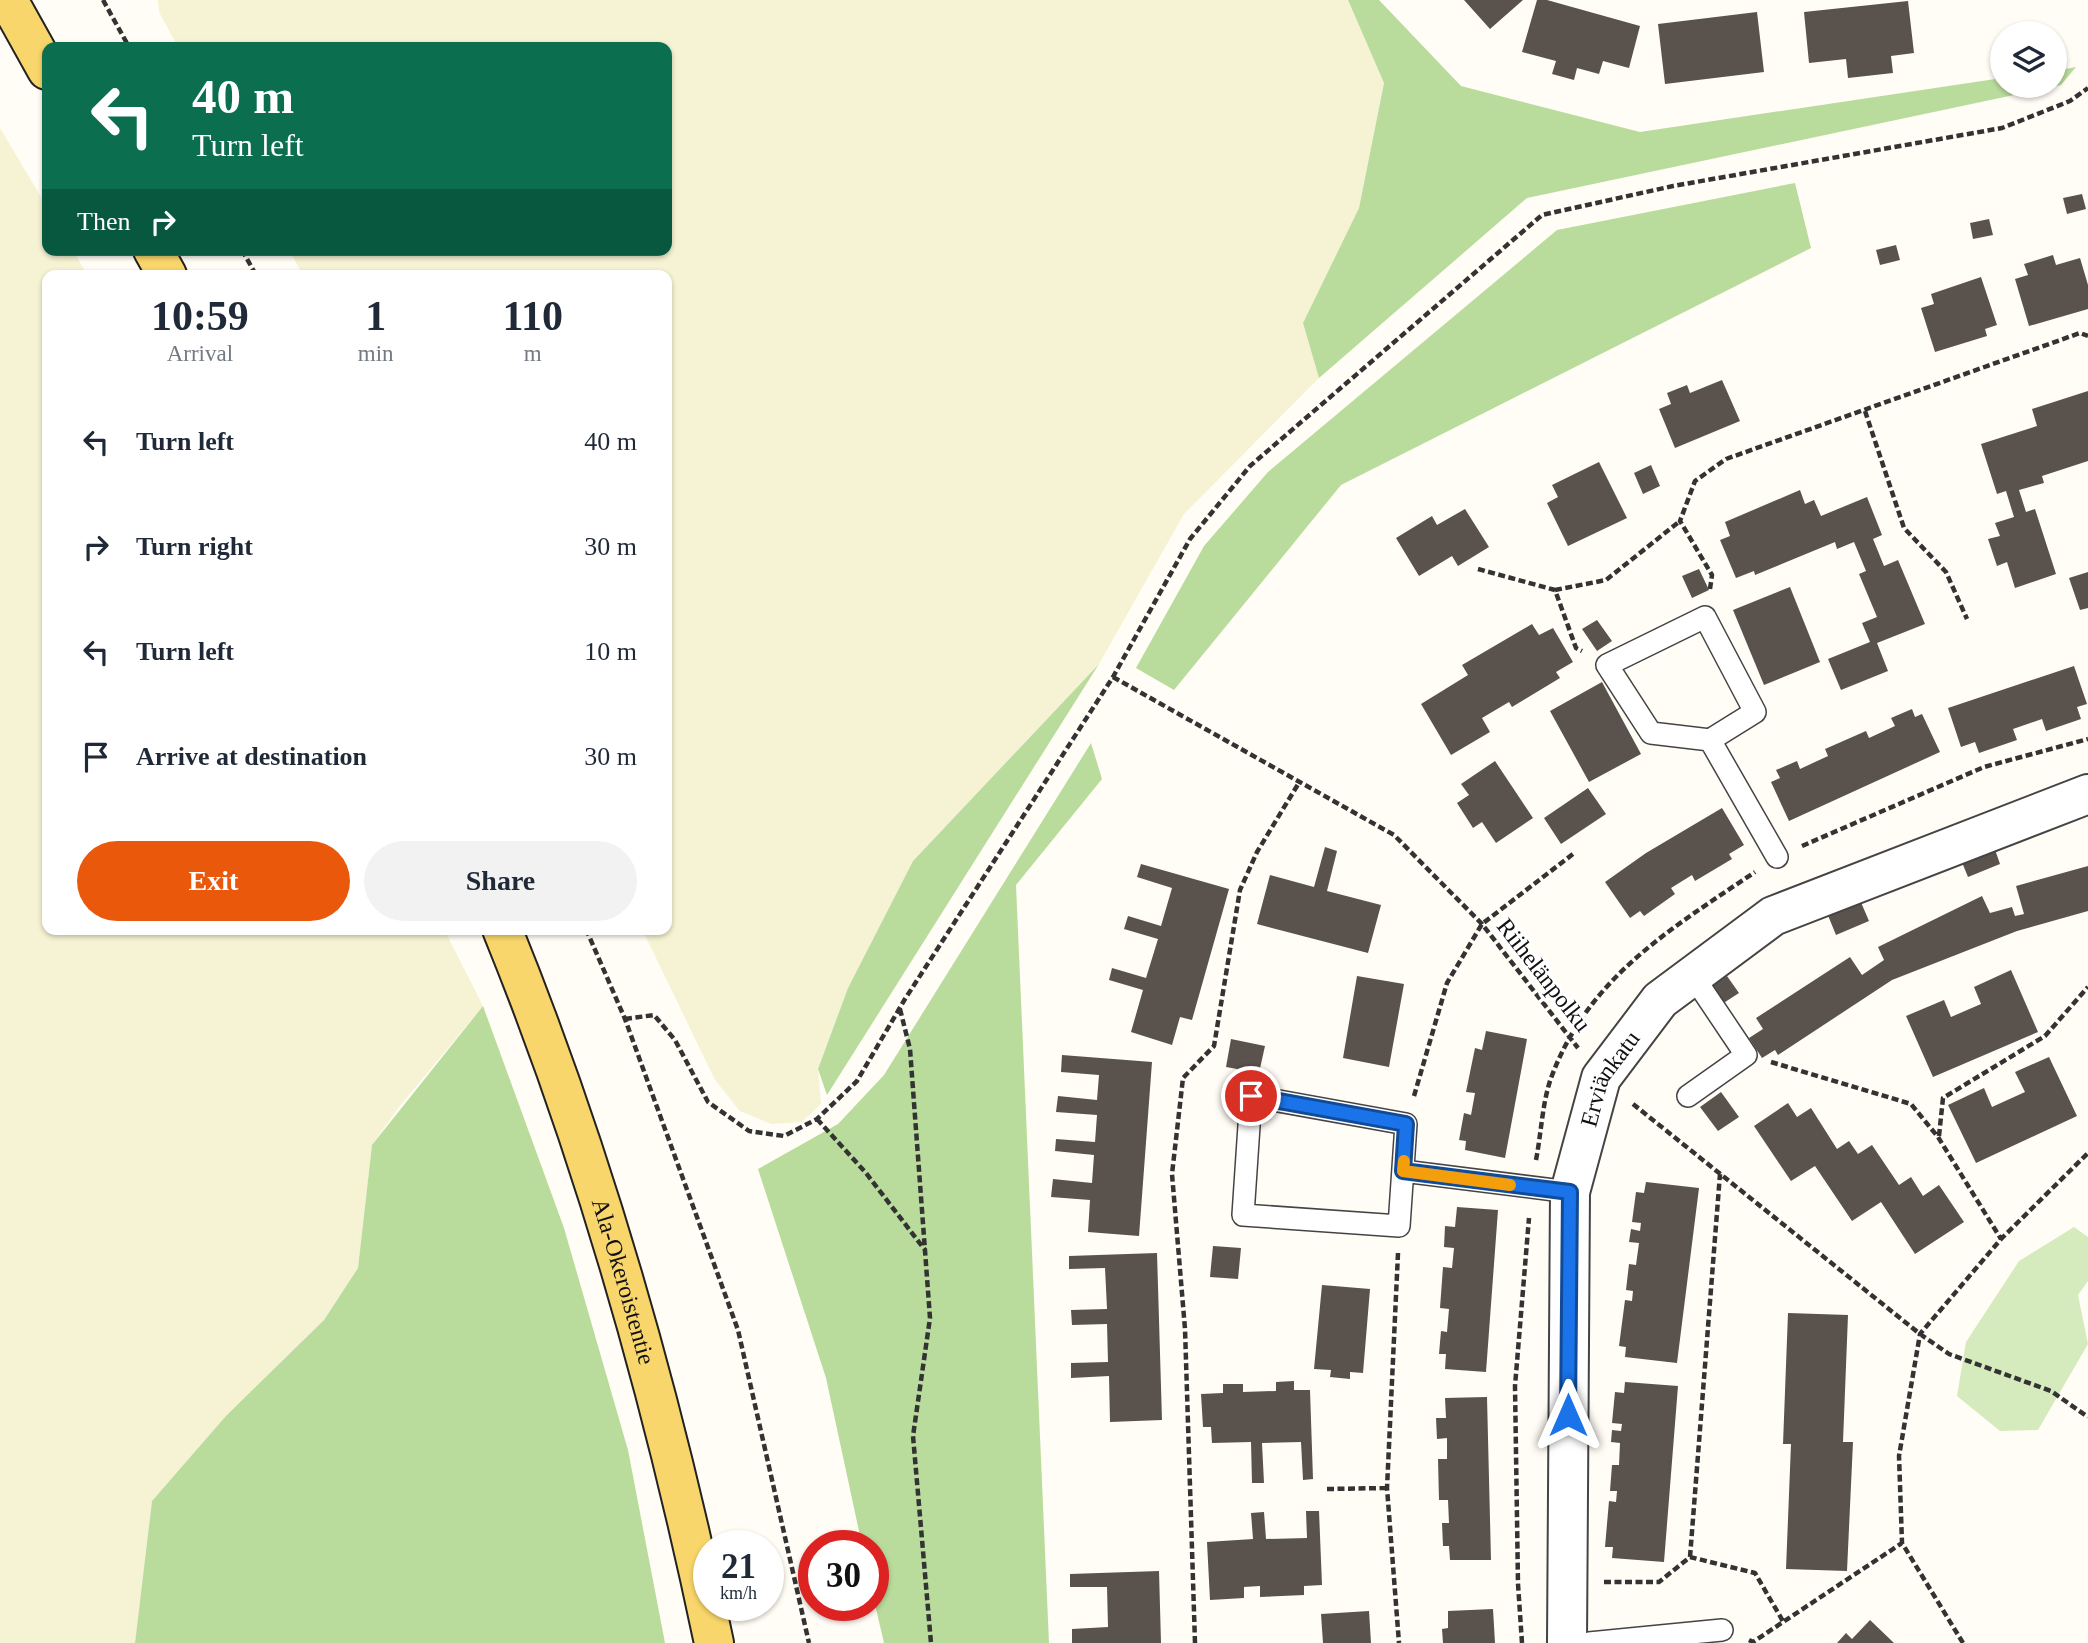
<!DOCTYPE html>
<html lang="en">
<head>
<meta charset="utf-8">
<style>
  :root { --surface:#fff; --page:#f2f2f3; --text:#1f2937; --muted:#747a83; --accent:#ea580c }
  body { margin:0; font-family:"Times New Roman",serif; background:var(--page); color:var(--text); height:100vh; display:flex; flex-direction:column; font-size:26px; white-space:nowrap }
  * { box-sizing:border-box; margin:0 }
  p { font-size:23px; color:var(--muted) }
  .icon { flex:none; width:38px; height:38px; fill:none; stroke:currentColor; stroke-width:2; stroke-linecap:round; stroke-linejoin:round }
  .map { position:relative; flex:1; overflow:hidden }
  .drawer { position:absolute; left:42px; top:270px; width:630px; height:665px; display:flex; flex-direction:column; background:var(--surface); border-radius:14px; box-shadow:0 2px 5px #0004 }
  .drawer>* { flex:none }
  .banner { position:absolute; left:42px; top:42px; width:630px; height:214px; border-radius:14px; box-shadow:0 2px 5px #0004; background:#0b6e4f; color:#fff; overflow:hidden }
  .fabs { position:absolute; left:1990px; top:21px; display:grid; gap:14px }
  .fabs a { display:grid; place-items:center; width:77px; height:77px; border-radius:50%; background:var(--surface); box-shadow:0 2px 5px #0004; font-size:35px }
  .speed { position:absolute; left:693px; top:1530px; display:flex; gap:14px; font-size:35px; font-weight:700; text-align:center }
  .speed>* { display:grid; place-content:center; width:91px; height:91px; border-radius:50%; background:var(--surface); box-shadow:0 2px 5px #0004; line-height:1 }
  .speed small { font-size:18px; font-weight:400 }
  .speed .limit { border:10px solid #d22; background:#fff; color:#111 }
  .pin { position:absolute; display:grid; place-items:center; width:60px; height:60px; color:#fff; margin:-30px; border:4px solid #fff; border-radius:50%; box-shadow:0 2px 7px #0007 }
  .me { position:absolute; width:77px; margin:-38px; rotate:0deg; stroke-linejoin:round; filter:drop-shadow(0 0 5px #0008) }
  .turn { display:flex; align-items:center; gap:24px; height:147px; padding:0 35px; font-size:32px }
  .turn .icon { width:91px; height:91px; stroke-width:2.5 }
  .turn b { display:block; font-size:49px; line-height:60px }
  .then { display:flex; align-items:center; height:66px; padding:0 35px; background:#0003; gap:14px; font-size:26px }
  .eta { display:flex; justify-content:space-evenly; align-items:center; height:119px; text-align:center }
  .eta b { font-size:42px; font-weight:700; line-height:49px }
  .action { display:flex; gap:14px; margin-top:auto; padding:14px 35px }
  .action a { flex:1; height:80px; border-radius:42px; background:var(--accent); color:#fff; font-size:28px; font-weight:700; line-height:80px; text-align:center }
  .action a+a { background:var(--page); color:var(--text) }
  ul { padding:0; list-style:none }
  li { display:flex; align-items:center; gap:21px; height:105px; padding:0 35px }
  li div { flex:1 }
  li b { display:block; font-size:26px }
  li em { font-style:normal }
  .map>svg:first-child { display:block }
  .farmland { fill:#f6f3d4 }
  .green { fill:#d5ebbd }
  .forest { fill:#b9dc9c }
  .building { fill:#5a524d }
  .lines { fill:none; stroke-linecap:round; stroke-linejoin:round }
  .lane-casing { stroke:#444; stroke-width:24 }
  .street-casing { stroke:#444; stroke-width:42 }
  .primary-casing { stroke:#222; stroke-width:42 }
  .path { stroke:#333; stroke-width:4.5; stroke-dasharray:7 3.5; stroke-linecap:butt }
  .lane { stroke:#fff; stroke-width:21 }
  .street { stroke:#fff; stroke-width:38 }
  .primary { stroke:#f9d66b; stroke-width:38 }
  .route-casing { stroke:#114b97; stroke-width:18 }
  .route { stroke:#1a73e8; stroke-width:12 }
  .slow { stroke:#f59e0b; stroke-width:12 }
  .labels { text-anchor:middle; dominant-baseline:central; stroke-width:7; stroke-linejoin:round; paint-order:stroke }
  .street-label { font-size:24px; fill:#111; stroke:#fff }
</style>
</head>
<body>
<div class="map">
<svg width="2088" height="1643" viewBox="0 0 2088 1643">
  <rect width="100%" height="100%" fill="#fffdf5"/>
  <!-- farmland -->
  <path class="farmland" d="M158,0H1348L1384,83L1359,208L1303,323L1319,378L1184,514L1099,664L913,861L848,988L818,1069L821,1104L802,1122L771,1124L740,1111L715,1080L642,929H667V275H303L289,250H667V47H178L159,12Z
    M0,128L47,207V250H73L87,275H47V929H444L483,1006L399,1107L372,1145L358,1268L324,1320L227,1416L152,1501L135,1643H0Z"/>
  <!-- green -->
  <path class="green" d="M2074,1227L2088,1237V1281L2078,1295L2088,1344L2038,1430L2000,1431L1957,1396L1966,1342L2019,1261Z"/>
  <!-- forest -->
  <path class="forest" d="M1348,0H1379L1461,86L1640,132L2002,78V86H2054L2055,71L2076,67L2061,85L1527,198L1319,378L1303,323L1359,208L1384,83Z
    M1795,183L1811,248L1341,485L1174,690L1136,668L1204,546L1268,472L1557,230Z
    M1099,664L827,1095L818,1069L848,988L913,861Z
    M1091,743L1102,779L1016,885L1049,1643H884L873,1596V1545H862L826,1378L758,1169L838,1124L884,1075Z
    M483,1006L564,1228L628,1450L665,1643H135L152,1501L226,1416L324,1320L358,1268L372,1145Z"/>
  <!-- building -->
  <path class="building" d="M1464,0H1523L1490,29Z
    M1537,0H1547L1640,26L1629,68L1603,61L1599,74L1577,68L1574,80L1552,74L1556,61L1522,52Z
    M1908,1L1914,53L1891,56L1893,73L1848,78L1846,59L1809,63L1804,12Z
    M1757,12L1764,72L1665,84L1658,24Z
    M2082,194L2086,209L2067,214L2063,198Z
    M1989,219L1993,235L1973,239L1970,223Z
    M1896,245L1900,260L1880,265L1876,250Z
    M2053,255L2056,265L2080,258L2088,285V309L2029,326L2015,279L2028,275L2024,264Z
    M1981,277L1997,325L1985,329L1987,336L1935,352L1921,308L1934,304L1931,294Z
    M1722,380L1740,421L1675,448L1659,409L1671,404L1667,393L1687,385L1690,393Z
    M2088,391V461L2042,476L2044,483L2019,490L2026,512L2035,509L2056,574L2015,588L2007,562L1997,566L1988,539L2000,536L1995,523L2014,517L2006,491L1997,494L1981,444L2037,426L2032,409Z
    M1599,462L1627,518L1568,546L1547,503L1558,497L1552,485Z
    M1651,465L1660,486L1643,494L1634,473Z
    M1800,490L1805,504L1814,500L1821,516L1867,497L1882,535L1873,539L1884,566L1898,560L1925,624L1877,643L1888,671L1841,690L1828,659L1870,642L1862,623L1877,617L1859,574L1866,571L1854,542L1837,549L1835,542L1755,575L1754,571L1736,578L1720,540L1730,536L1725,522Z
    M1465,509L1489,547L1458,566L1452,556L1419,576L1396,538L1432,516L1437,525Z
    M1699,569L1709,590L1692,598L1682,576Z
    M2088,572V608L2080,610L2069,578Z
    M1790,587L1820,662L1764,685L1733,610Z
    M1597,620L1612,641L1597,651L1582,629Z
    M1532,624L1539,635L1553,628L1573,662L1556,672L1560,678L1512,707L1509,702L1482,718L1490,732L1451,755L1421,704L1468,675L1462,665Z
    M2074,666L2087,704L2077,707L2081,719L2046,731L2042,719L2013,729L2017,740L1979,753L1975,742L1961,747L1948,708Z
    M1602,682L1641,754L1589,782L1550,711Z
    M1912,709L1915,717L1922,714L1940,752L1789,821L1771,782L1780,778L1776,770L1797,761L1800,769L1828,756L1825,749L1866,731L1869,738L1895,726L1891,718Z
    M1495,761L1533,818L1496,843L1482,822L1473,828L1457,803L1469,795L1461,784Z
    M1588,788L1606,814L1561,844L1544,818Z
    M1722,808L1744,845L1729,854L1732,859L1695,881L1692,875L1671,888L1675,894L1644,916L1640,911L1630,918L1605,882L1646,853Z
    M1992,841L2000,864L1968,877L1959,855Z
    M1325,847L1337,851L1327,891L1381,905L1368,953L1257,924L1270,875L1314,887Z
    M1141,864L1229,889L1192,1020L1180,1017L1172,1045L1131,1032L1143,990L1109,980L1112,968L1146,978L1158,939L1124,929L1128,916L1161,926L1172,888L1137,877Z
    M2088,866V911L2017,931L1892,980L1778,1055L1775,1050L1762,1058L1749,1038L1763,1029L1756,1018L1850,957L1862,975L1884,960L1878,947L1982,896L1990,913L2012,907L2015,916L2024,914L2016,886Z
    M1860,900L1869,921L1836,935L1827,913Z
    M2011,970L2038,1032L1933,1077L1906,1016L1944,1000L1951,1017L1981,1004L1974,987Z
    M1357,976L1404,984L1389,1067L1343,1058Z
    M1727,976L1739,993L1722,1004L1711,987Z
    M1486,1031L1527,1039L1505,1158L1465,1150L1466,1141L1459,1140L1464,1113L1471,1115L1475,1093L1466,1092L1475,1048L1482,1050Z
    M1231,1039L1265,1046L1259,1073L1226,1067Z
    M1062,1055L1152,1062L1139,1236L1088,1232L1090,1200L1051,1197L1053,1179L1092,1183L1094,1155L1055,1151L1056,1139L1095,1142L1097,1115L1056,1112L1058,1096L1097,1100L1099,1075L1061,1072Z
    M2049,1057L2077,1116L1976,1163L1948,1105L1984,1088L1992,1107L2025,1092L2015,1072Z
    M1721,1092L1739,1117L1718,1131L1700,1107Z
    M1788,1103L1797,1117L1811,1108L1837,1149L1849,1141L1858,1154L1872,1145L1899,1185L1911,1177L1923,1196L1939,1185L1964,1222L1915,1254L1881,1202L1852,1221L1815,1166L1791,1181L1754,1126Z
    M1646,1182L1699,1188L1677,1363L1625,1357L1626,1347L1619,1346L1625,1300L1632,1301L1633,1291L1626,1290L1629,1264L1636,1265L1639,1243L1629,1242L1631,1229L1640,1231L1641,1223L1632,1222L1636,1192L1644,1193Z
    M1457,1207L1498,1210L1486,1372L1445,1369L1446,1354H1439L1441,1331L1447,1332L1449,1309L1440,1308L1443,1267L1452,1268L1454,1248L1444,1247L1445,1226L1455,1227Z
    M1213,1246L1241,1248L1238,1279L1210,1277Z
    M1157,1253L1162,1420L1110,1422L1109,1376L1071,1378V1363L1108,1362L1107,1324L1072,1325L1071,1310L1107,1309L1105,1268L1069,1269V1256Z
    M1322,1285L1370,1289L1363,1373L1350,1372V1379L1330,1377L1331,1370L1314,1369Z
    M1788,1313L1848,1315L1843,1442H1853L1847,1571L1786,1569L1791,1444H1783Z
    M1294,1381V1390H1310L1313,1479L1303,1480L1301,1442L1262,1443L1264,1483H1252L1251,1442L1212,1443L1211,1427H1203L1201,1394L1223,1393V1384H1243V1392L1276,1391V1382Z
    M1625,1382L1678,1386L1664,1562L1612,1558L1613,1547H1605L1609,1501L1616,1502L1617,1491H1610L1612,1465H1619L1620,1443L1611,1442L1612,1430L1621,1431L1622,1424L1612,1423L1615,1392L1624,1393Z
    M1487,1397L1491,1560H1450L1449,1546H1443L1442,1523H1449L1448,1500H1439L1438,1459H1447V1438L1437,1439L1436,1418H1446L1445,1398Z
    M1306,1511H1319L1322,1585L1304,1586V1595L1260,1597V1586L1244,1587V1598L1210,1600L1207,1542L1253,1539L1251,1513L1264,1512L1266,1539L1307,1538Z
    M1159,1571L1161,1643H1072V1629L1108,1627L1107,1587H1070V1574Z
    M1493,1609L1495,1643H1443L1442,1629L1448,1628V1611Z
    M1369,1611L1371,1643H1323L1321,1614Z
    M1870,1620L1894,1643H1837L1846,1633L1852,1639Z"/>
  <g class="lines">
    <!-- lane casing -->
    <g class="lane-casing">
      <path id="lane" d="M1705,617L1755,712L1710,740L1651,733L1607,665Z
        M1710,740L1777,857
        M1251,1096L1406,1124L1399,1226L1243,1215Z
        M1688,1096L1746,1055L1693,976
        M1403,1171L1570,1192
        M1589,1643L1722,1630"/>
    </g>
    <!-- street casing -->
    <g class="street-casing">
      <g id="street">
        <path id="s1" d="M1567,1643L1570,1192L1601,1078L1660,1000L1773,916L2088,794"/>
      </g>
    </g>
    <!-- primary casing -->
    <g class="primary-casing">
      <g id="primary">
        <path d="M8,0L47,70"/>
        <path d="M153,250L167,275"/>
        <path id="s2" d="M502,929C596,1160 663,1399 714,1643"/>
      </g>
    </g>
    <!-- path -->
    <path class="path" d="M103,0L129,47
      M242,250L256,275
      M1865,411L1904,528L1946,572L1967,619
      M1478,569L1555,590L1576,648L1582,651
      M1710,589L1712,575L1680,521L1695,481L1726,459L2080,333L2088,336
      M1555,590L1606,580L1680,521
      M1113,677L1394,835L1482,924L1578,1048
      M1802,846L1984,767L2088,739
      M586,929L625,1019L738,1330L809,1643
      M900,1009L910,1049L930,1318L913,1436L931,1643
      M625,1019L654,1015L675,1040L708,1102L749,1131L784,1136L817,1119L857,1081L905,999L1113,677L1190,539L1250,466L1542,215L1673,186L2002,128L2070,101L2088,88
      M1771,1062L1911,1104L1938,1137L2001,1239
      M1414,1096L1447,983L1482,924L1573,854
      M1633,1104L1920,1334L1949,1354L2051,1391L2088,1417
      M817,1119L866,1173L925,1250
      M1939,1136L1943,1098L2045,1036L2088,987
      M1536,1160C1541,1135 1542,1106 1550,1081C1586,979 1669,930 1755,872
      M1398,1253L1387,1488L1399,1643
      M1327,1489L1387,1488
      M1690,1557L1720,1174
      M1604,1582H1659L1690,1557L1755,1573L1784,1623
      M1749,1640L1753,1642L1902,1543
      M1195,1643L1185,1329L1172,1174L1183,1078L1214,1046L1240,890L1257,852L1300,781
      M1522,1643L1518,1584L1515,1386L1529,1218
      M1963,1643L1902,1543L1899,1456L1920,1334L2001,1239L2088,1153"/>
    <!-- lane -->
    <use href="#lane" class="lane"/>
    <!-- street -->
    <use href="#street" class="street"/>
    <!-- primary -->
    <use href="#primary" class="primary"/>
  </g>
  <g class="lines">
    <!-- route casing -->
    <g class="route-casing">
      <path id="route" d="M1251,1096L1406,1124L1403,1171L1570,1192L1568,1415"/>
    </g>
    <!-- route -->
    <use href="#route" class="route"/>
    <!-- slow -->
    <path class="slow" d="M1404,1161L1403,1171L1510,1185"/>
  </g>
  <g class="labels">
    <!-- street labels -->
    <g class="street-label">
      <text transform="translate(1544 975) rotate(52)">Riihelänpolku</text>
      <text stroke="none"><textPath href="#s1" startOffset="572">Erviänkatu</textPath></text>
      <text stroke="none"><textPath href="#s2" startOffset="373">Ala-Okeroistentie</textPath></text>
    </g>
  </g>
</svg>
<div class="fabs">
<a><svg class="icon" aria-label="layers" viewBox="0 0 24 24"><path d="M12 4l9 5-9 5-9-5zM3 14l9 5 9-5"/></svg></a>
</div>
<div class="speed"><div>21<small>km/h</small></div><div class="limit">30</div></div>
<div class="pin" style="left:1251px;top:1096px;background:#d93025"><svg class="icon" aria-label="arrive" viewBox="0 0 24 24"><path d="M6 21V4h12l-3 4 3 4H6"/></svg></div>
<svg class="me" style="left:1568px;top:1415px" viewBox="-20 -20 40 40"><path d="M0-17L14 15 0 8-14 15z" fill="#1a73e8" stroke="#fff" stroke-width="4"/></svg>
<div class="banner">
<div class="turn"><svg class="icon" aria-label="left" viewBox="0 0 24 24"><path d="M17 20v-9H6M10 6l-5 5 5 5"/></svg><div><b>40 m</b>Turn left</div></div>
<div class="then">Then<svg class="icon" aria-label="right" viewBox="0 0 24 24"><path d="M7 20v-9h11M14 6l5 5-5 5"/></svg></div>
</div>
<section class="drawer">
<div class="eta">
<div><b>10:59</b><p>Arrival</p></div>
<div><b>1</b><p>min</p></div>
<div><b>110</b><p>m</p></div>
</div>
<ul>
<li><svg class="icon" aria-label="left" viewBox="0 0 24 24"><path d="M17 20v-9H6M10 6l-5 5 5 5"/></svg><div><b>Turn left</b></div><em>40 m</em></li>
<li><svg class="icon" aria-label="right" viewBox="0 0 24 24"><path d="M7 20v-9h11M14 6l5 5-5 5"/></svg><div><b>Turn right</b></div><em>30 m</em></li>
<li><svg class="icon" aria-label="left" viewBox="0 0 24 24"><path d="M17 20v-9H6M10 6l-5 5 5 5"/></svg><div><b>Turn left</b></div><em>10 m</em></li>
<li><svg class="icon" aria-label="arrive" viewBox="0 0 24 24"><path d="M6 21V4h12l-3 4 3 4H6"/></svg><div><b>Arrive at destination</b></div><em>30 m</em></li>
</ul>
<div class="action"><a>Exit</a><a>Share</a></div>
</section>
</div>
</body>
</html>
